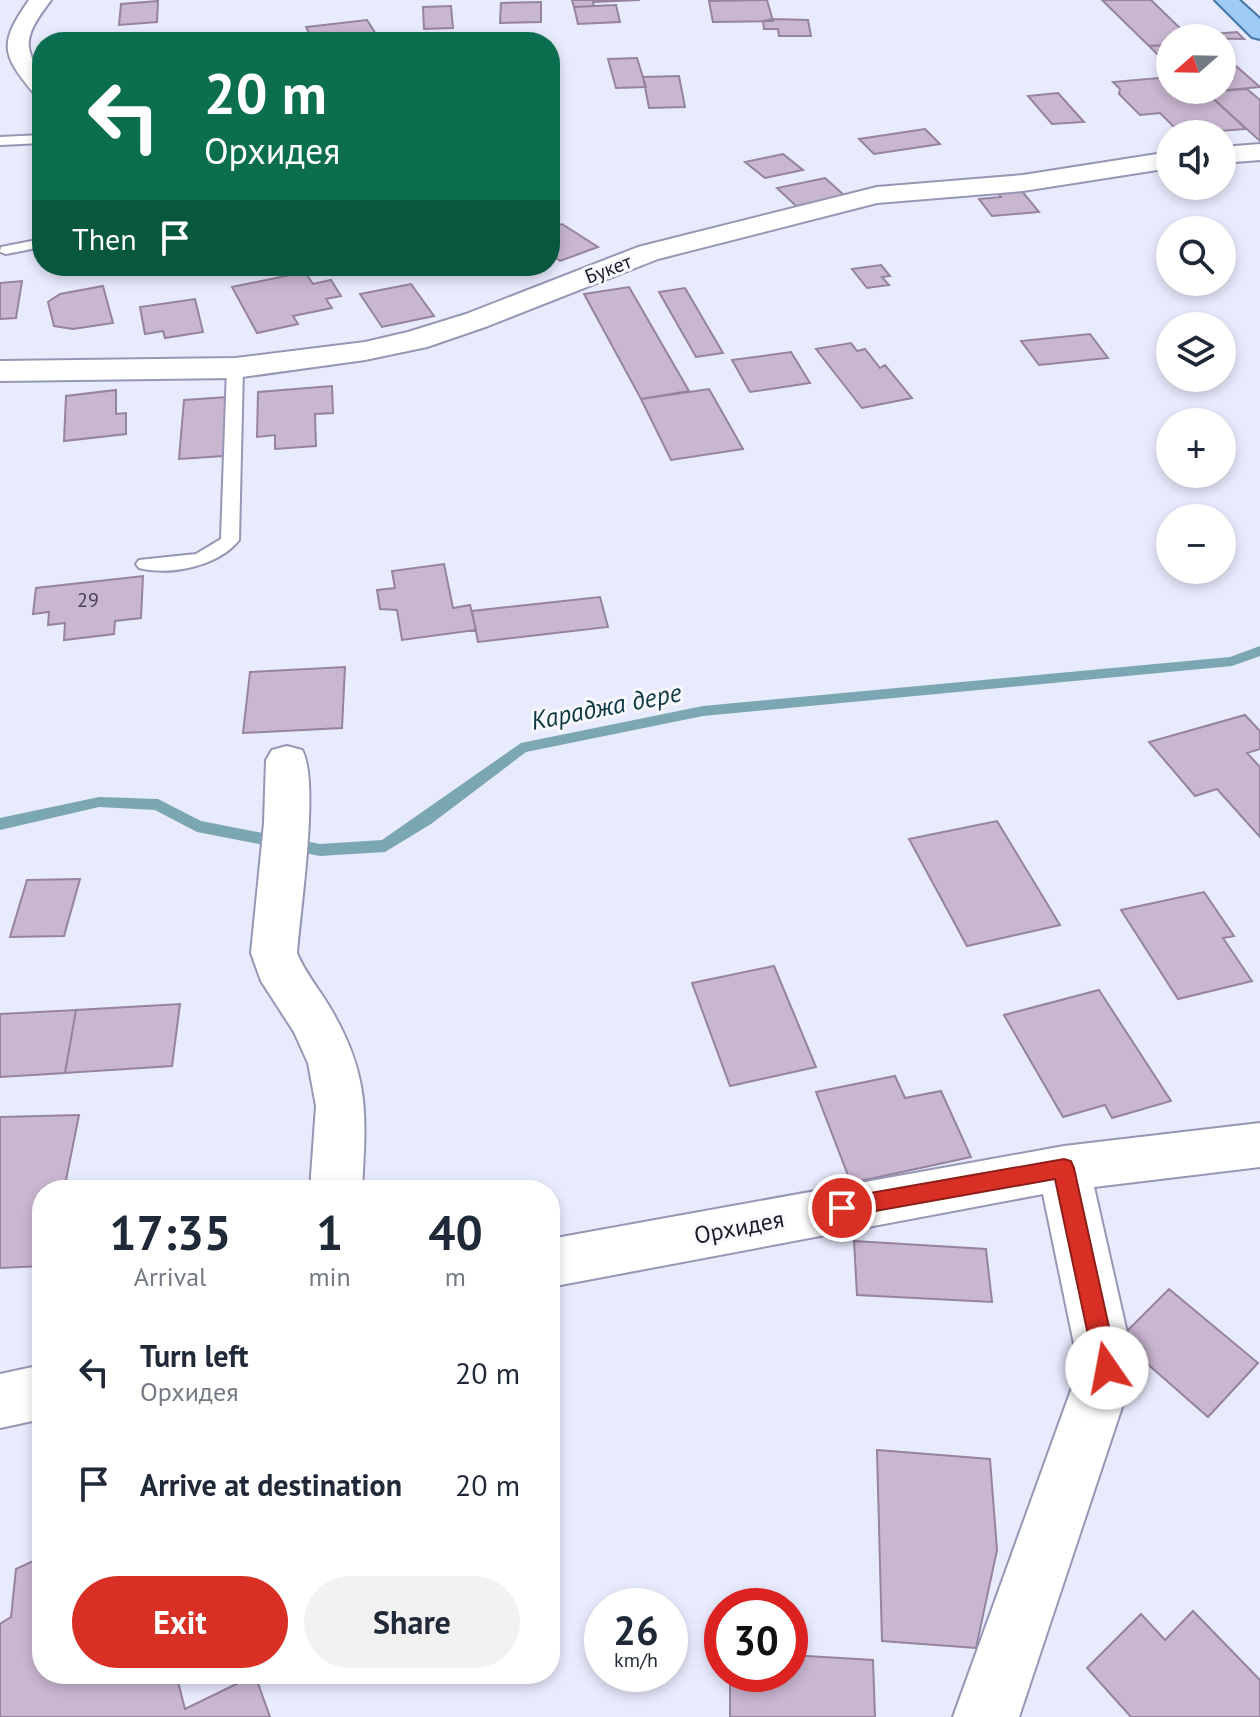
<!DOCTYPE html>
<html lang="en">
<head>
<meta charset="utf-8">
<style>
  :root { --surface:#fff; --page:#f2f2f3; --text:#1f2937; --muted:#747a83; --accent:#d93025 }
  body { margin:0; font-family:"PT Sans",sans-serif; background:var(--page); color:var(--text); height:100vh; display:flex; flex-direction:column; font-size:30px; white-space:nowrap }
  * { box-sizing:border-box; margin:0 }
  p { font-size:26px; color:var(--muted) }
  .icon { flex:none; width:44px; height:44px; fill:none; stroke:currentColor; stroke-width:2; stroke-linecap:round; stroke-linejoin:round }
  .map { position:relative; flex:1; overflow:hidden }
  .drawer { position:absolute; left:32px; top:1180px; width:528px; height:504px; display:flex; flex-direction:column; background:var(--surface); border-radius:32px; box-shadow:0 4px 12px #0003 }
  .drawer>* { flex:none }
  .guide { position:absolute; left:32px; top:32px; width:528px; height:244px; border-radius:32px; box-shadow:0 4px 12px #0003; background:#0b6e4f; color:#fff; overflow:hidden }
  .needle { width:52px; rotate:250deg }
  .fabs { position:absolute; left:1156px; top:24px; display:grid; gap:16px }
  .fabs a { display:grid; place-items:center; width:80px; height:80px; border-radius:50%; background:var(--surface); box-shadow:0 4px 12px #0003; font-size:40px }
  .speed { position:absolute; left:584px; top:1588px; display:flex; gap:16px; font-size:40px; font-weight:700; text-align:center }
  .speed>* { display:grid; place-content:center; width:104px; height:104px; border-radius:50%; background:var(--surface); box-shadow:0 4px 12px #0003; line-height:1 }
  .speed small { font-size:20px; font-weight:400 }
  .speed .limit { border:12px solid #d22; background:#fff; color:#111 }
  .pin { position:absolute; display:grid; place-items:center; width:68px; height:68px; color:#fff; margin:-34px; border:4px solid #fff; border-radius:50%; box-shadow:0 2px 8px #0007 }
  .me { position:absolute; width:88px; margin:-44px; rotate:348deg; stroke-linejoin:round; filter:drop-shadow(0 0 6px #0008) }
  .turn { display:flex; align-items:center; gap:28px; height:168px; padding:0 40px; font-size:36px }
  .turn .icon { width:104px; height:104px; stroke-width:2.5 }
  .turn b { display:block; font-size:56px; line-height:68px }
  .then { display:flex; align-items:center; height:76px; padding:0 40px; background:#0003; gap:16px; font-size:30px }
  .eta { display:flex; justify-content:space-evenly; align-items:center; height:136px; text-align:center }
  .eta b { font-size:48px; font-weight:600; line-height:56px }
  .cta { display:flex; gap:16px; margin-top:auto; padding:16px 40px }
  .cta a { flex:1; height:92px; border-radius:48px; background:var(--accent); color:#fff; font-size:32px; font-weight:600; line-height:92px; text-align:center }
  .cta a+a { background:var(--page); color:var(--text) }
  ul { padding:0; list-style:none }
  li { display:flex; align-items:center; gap:24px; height:112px; padding:0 40px }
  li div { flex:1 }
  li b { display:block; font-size:30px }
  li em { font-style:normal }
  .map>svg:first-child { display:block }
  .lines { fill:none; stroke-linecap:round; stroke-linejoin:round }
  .stream { fill:#7aa7b1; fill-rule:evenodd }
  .building { fill:#c9b6d1; stroke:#96839d; stroke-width:2 }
  .service-casing { stroke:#9597b5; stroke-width:4 }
  .minor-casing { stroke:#9597b5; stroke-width:4 }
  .primary-casing { stroke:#4577a8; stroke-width:4 }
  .service { fill:#fff; fill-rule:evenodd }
  .minor { fill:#fff; fill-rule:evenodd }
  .primary { fill:#9dcbf4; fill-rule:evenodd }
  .route { fill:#d93025; stroke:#8d1f18; stroke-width:2 }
  .labels { text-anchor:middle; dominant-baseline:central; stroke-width:6; stroke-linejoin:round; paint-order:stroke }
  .far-street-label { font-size:20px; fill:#1b1c27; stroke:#f8f8ff }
  .number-label { font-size:20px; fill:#464252 }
  .street-label { font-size:24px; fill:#1b1c27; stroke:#f8f8ff }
  .water-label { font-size:26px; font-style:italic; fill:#0e3942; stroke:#f8f8ff }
</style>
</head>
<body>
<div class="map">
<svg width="1260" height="1717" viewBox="0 0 1260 1717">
  <rect width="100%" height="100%" fill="#e8eafd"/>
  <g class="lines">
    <!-- stream -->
    <path class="stream" d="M1260,646V656L1232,666L703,716L526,752L431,824L385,852L320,856L197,832L155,810L99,807L0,830V818L99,797L158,799L201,821L320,844L382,840L521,743L703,706L1230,657Z"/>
  </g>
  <!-- building -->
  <path class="building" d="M572,0H640L593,2L594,6L574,7Z
    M767,0L773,21L713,22L709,1Z
    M1102,0H1151L1188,36L1237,32L1244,39L1170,38V45L1149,46Z
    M158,1L157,22L119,25L121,4Z
    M541,2V22L500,23L501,3Z
    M616,5L620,22L578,24L574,7Z
    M451,6L453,28L424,29L423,7Z
    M773,19L808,20L811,36H779L778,29H764L763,21Z
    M367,20L381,42H314L306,27Z
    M1170,45V67L1149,46Z
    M637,58L646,87L616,88L608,59Z
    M1236,66L1260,87L1206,92L1246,129L1181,134L1160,113L1140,115L1119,94L1120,89L1113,82L1170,77V90H1222V67Z
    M679,76L685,107L649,108L643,77Z
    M1247,89L1260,100V141L1206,92Z
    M1058,93L1084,122L1052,124L1028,96Z
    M925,129L940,144L874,154L859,139Z
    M783,154L803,170L765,178L745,162Z
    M825,178L845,196L796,206L777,188Z
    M1021,190L1039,212L992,216L979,199L1001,197L997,192Z
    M562,224L598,247L560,261L550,254V228Z
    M881,265L890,276L882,277L889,285L867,288L852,269Z
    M305,272L313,284L331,280L341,296L326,299L332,308L293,316L298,324L257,333L232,287Z
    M22,281L16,318L0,319V283Z
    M411,284L434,316L382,327L360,294Z
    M103,286L113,323L73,329L54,326L48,302L60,294Z
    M629,287L689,391L641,399L584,294Z
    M685,288L723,353L696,357L659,292Z
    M195,299L203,332L165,338L163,331L145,334L140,307Z
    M1090,334L1108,358L1039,365L1021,341Z
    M851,343L857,351L865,349L880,368L885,365L912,398L862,408L816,349Z
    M791,352L810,383L750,392L732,360Z
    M332,386L333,413L315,414L316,446L275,449V435L257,437L258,392Z
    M709,389L743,449L671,460L641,399Z
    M116,390V414L126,413V434L64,441L66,396Z
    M227,397L224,456L179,459L184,400Z
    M444,564L453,608L470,605L476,630L402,640L397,610L380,609L377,590L395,588L392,571Z
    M143,576L141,618L115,621L114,634L64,640L65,623L48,625L49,612L33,614L36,588Z
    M600,597L608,627L478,642L472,611Z
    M345,667L342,728L243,733L250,672Z
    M1245,715L1260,731V749L1247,753L1260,767V837L1217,789L1195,796L1149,742Z
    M997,821L1060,925L967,946L909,839Z
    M80,879L64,936L10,937L27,880Z
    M1204,892L1234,936L1223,938L1252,981L1178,999L1121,910Z
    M774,966L816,1067L730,1086L692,983Z
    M1099,990L1171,1101L1112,1118L1105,1105L1063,1117L1004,1015Z
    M180,1004L172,1066L65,1073L76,1010Z
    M76,1010L65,1073L0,1077V1014Z
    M895,1076L905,1098L941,1091L971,1157L851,1183L816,1092Z
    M79,1115L64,1190H42V1266L0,1268V1117Z
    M854,1241L986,1249L992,1302L857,1295Z
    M1169,1289L1258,1363L1208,1417L1119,1339Z
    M877,1450L990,1459L997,1550L976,1648L882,1641Z
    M42,1557V1674H176L185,1709L255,1675L270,1717H0V1624L11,1617L16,1569Z
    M1193,1611L1260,1680V1717H1131L1087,1668L1141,1614L1165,1640Z
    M790,1655L873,1660L875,1717H730V1674H790Z"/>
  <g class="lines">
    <!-- service casing -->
    <g class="service-casing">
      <path id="service" d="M42,135V143L0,145V137Z
        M42,239V247L6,254L0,252L1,247Z
        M235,363L243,368L239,540C219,566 170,576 139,568L136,564L139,560L196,554L221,539L227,368Z"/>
    </g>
    <!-- minor casing -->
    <g class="minor-casing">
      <path id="minor" d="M29,0H51C41,14 24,34 30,52C36,74 42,67 42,94L33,92C0,53 0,42 29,0Z
        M1260,144V160L1222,163V147Z
        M1170,152V168L1023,191L877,203L658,259L488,326L427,347L365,360L235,378L0,381V361L235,358L365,342L408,332L466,314L638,247L877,187L1023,175Z
        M287,746L302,750C320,780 300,912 297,953C306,975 321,991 332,1011C370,1077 366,1117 362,1190H310L316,1106L308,1063L294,1032L261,981L251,953L264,823L266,760L272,750Z
        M1260,1123V1167L1094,1187L1135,1368L1019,1717H953L1079,1368L1043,1194L550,1287V1239L1064,1146Z
        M42,1365V1419L0,1428V1374Z"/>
    </g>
    <!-- primary casing -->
    <g class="primary-casing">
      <path id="primary" d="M1215,0H1239L1260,19V39L1252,37Z"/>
    </g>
    <!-- service -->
    <use href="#service" class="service"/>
    <!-- minor -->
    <use href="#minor" class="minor"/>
    <!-- primary -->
    <use href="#primary" class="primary"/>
  </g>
  <!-- route -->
  <path class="route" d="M1064,1159L1071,1161L1074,1168L1118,1368L1115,1376L1107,1379L1098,1376L1095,1368L1055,1179L842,1217L835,1214L832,1208L835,1201L842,1198Z"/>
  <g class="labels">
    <!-- far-street labels -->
    <g class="far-street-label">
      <text transform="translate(608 269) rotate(-21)">Букет</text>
    </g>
    <!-- number labels -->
    <g class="number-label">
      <text x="88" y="600">29</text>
    </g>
    <!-- street labels -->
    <g class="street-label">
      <text transform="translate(739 1227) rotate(-11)">Орхидея</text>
    </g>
    <!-- water labels -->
    <g class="water-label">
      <text transform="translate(606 706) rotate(-11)">Караджа дере</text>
    </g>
  </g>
</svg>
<div class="fabs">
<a><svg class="needle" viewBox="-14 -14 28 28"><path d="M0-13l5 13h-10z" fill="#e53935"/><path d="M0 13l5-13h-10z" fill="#747a83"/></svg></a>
<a><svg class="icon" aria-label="sound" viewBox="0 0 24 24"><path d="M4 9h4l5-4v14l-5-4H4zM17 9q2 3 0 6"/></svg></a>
<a><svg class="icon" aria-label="search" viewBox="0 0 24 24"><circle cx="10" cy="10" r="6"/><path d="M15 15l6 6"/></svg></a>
<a><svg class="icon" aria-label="layers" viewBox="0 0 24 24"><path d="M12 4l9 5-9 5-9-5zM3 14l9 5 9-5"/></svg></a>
<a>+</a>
<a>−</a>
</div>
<div class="speed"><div>26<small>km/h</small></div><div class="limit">30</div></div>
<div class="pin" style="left:842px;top:1208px;background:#d93025"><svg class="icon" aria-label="arrive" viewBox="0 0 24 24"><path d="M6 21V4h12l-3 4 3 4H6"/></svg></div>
<svg class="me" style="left:1107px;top:1368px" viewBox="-20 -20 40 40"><circle r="19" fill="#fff"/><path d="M0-13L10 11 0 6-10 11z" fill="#d93025"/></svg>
<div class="guide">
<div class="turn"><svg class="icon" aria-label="left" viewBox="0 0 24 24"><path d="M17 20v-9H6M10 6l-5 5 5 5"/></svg><div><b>20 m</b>Орхидея</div></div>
<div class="then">Then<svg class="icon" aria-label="arrive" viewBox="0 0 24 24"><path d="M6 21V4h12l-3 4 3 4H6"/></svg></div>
</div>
<section class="drawer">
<div class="eta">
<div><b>17:35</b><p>Arrival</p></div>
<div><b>1</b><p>min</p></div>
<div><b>40</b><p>m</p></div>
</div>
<ul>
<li><svg class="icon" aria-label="left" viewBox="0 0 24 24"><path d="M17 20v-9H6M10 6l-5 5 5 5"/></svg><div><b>Turn left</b><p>Орхидея</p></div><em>20 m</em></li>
<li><svg class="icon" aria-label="arrive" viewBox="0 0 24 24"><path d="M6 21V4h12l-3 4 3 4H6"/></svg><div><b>Arrive at destination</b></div><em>20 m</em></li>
</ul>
<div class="cta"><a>Exit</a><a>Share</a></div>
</section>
</div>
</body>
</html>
